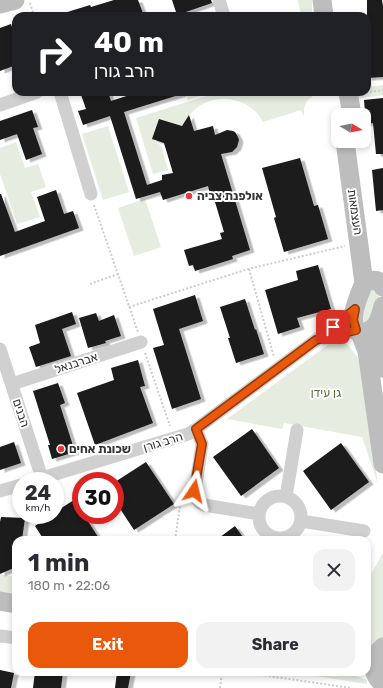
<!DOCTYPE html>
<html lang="en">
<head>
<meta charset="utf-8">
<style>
  :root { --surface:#fff; --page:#f2f2f3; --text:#2b2b33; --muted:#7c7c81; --accent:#ea580c }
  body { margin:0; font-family:Rubik,Heebo,sans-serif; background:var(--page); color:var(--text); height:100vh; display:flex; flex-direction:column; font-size:15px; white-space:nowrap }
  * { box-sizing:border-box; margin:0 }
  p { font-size:13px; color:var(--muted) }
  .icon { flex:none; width:22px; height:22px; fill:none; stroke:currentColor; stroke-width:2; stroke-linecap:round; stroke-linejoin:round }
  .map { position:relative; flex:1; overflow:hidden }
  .drawer { position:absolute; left:12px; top:536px; width:359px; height:140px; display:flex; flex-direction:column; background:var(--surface); border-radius:12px; box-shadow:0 2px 6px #0003 }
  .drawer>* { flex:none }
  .guide { position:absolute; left:12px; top:12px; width:359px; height:84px; border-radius:12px; box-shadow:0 2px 6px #0003; background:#202124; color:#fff; overflow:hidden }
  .needle { width:26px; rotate:100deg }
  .controls { position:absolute; left:331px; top:108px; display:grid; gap:8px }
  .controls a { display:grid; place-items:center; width:40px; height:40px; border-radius:8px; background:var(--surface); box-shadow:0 2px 6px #0003; font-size:20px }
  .speed { position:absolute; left:12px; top:472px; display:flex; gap:8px; font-size:20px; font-weight:700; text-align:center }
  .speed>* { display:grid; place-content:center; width:52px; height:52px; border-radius:50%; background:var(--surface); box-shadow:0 2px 6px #0003; line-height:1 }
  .speed small { font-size:10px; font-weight:400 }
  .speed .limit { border:6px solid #d22; background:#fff; color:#111 }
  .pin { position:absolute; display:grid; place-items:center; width:34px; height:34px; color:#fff; margin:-17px; border-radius:8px; box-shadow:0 2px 6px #0006 }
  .me { position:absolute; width:44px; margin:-22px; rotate:10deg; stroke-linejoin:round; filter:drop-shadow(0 0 3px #0008) }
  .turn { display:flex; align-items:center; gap:14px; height:84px; padding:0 16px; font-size:18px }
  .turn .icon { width:52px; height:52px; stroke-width:2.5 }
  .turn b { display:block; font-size:28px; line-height:34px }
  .round { display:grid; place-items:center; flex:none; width:42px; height:42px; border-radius:12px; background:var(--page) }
  .overview { display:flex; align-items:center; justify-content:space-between; height:68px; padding:0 16px }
  h1 { font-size:24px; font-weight:700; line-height:30px }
  .action { display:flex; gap:8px; margin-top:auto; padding:8px 16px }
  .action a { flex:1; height:46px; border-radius:12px; background:var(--accent); color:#fff; font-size:16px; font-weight:700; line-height:46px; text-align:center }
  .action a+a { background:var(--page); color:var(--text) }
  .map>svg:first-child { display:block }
  .green { fill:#e6ecdf }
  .building { fill:#1a1a1a; filter:url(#shadow) }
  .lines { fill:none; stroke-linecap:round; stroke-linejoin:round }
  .path { stroke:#cdcdcd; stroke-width:2; stroke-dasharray:2 2; stroke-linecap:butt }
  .street { stroke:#d0d0d0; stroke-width:13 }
  .secondary { stroke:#bdbdbd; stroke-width:19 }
  .route-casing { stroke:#983908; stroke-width:10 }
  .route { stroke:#ea580c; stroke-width:7 }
  .poi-dot { fill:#e63946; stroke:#fff; stroke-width:1.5 }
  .labels { text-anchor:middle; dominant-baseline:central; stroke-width:4; stroke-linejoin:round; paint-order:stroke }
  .poi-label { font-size:12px; font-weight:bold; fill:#333; stroke:#fff; text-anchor:start }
  .street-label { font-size:12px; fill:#333; stroke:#fff }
  .park-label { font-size:12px; fill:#56703f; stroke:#fff }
</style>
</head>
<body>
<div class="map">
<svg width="383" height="688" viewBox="0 0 383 688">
  <defs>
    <filter id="shadow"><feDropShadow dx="4.5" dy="2.5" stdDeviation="0" flood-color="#0004"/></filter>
  </defs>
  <rect width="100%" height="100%" fill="#fff"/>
  <!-- green -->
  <path class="green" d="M298,0H312V16H301Z
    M383,85V95L356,99V92H367V87Z
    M185,92H213L188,100Z
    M219,92H320V93C307,97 303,104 304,117L301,110L263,122C252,99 219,91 198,107C191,112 187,119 182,126L159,119L153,139L160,145L162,149L168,170L153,174L136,118Z
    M108,126L129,192L103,200L82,134Z
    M16,142L25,168L38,164L46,187L31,192L40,217L17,224L0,174V148Z
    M145,199L161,247L134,256L118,208Z
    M369,287L379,293V296L374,317L365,324L360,320Z
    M333,341H344L353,351L359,360L378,484L362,437L284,423L282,429L227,419Z
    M383,553V642L370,649L367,648V581Z
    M0,574L16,577V595L0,592Z
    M290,672H342L354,675L367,680V684Z"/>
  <!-- building -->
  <path class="building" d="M114,0H138L144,16H62L61,14L90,5L91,7Z
    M172,0H211L212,3L177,15Z
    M367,0H382L383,7V77L367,78Z
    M11,24L16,39V65L0,71V28Z
    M80,92H108L111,101L139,92H182V94L124,112L147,185L162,180V175L173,173L164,143L152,139L159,119L182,126L189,115L194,131L213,126L215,135L227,130L233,131L235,132L238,137L239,140L237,147L232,152L221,154L250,250L232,256L233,259L195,271L193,265L189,266L184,250L222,239L220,233L224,232L215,202H212L208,186L163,200L160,192L136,199L110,116L83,125L78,111L86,109Z
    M383,98V154H376L373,123L366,124L364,100Z
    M32,110L38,127L33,128L42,154L26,160L17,134L0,140V121Z
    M300,158L314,206L318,205L328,239L284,252L274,218L276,217L262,168Z
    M383,168V210L376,211L372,170Z
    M56,190L64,214L73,211L79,228L0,256V194H1L15,232L45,221L37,197Z
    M318,265L331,309L297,318L300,327L278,334L265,290L298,280L296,271Z
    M195,295L203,321L179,329L201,399L172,409L153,348L164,345L153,309Z
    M245,299L255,330L256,329L264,354L236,363L228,338H230L220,307Z
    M72,312L76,324L62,329L71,356L36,367L29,347L40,343L35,325Z
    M96,313L99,321L114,315L121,336L105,341L106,343L88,348L79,318Z
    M138,360L145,386L140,387L153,423L95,445L77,393L114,380L111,368Z
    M58,383L65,403L60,405L75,452L52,459L48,445H50L33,391Z
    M252,429L279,468L241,496L213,457Z
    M14,442L21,463L0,470V447Z
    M341,443L369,482L331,510L303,471Z
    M146,462L174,504L134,530L115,501V482Z
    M74,500L81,510V515H84L100,540H44L35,526L51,515H55V512Z
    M1,517L25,518L22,540H16V567L0,574V522Z
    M235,526L245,540H216Z
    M0,670L14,673L11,688H0Z
    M35,672H63L61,688H33Z
    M117,672H131L128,688H115Z"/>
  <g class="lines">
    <!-- path -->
    <path class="path" d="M30,3L34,16
      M362,93L383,90
      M94,205L138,332
      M249,269L274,357
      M90,284L118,274
      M129,307L248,269L345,246
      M145,353L170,426
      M175,540L182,492
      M241,672L351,688
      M220,688L222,672"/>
    <!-- street -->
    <path class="street" d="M219,0L224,16
      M60,92L91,194
      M0,105L37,92
      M324,338L355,330
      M0,349L42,478
      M12,384L141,342
      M196,429L202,444L195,491L197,499L200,503L204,505L259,514
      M32,481L188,434L196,429L316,340L355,309
      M0,491L21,485
      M259 517a21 21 0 1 1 42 0a21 21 0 1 1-42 0Z
      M286,497L297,430
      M301,521L364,531
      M0,636L16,638"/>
    <!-- secondary -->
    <path class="secondary" d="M322,0L324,16
      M0,4L15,0
      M348,92L352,115
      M345,141L364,283
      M383,287C379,278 371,280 364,283C358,298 350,314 355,330L360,333C377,331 379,321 383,306
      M379,321V341L383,368
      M360,333L367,351L383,464
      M0,601L16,604
      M383,647C371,657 371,674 383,684"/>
  </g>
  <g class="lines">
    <!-- route casing -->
    <g class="route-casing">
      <path id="route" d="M194,491L202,444L196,429L316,340L356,330L353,320L355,309L333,327"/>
    </g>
    <!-- route -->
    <use href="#route" class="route"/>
  </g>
  <!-- markers -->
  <g class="poi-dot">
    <circle cx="189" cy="196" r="4"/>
    <circle cx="61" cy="449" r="4"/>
  </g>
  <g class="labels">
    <!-- poi labels -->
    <g class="poi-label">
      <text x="197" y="196">אולפנת צביה</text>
      <text x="69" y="449">שכונת אחים</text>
    </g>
    <!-- street labels -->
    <g class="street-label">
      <text transform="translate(355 212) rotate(82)">העצמאות</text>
      <text transform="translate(76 363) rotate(-18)">אברבנאל</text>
      <text transform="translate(21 413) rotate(72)">הבנים</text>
      <text transform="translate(163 442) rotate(-17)">הרב גורן</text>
    </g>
    <!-- park labels -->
    <g class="park-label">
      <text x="326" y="393">גן עידן</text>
    </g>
  </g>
</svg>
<div class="controls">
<a><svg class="needle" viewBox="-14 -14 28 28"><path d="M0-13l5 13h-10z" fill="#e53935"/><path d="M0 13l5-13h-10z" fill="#7c7c81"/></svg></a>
</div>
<div class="speed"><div>24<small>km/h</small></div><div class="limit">30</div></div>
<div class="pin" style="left:333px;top:327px;background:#d93025"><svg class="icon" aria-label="arrive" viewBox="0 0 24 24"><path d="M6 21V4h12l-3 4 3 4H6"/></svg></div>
<svg class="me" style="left:194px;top:491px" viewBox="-20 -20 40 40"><path d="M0-17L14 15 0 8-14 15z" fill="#ea580c" stroke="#fff" stroke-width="4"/></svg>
<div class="guide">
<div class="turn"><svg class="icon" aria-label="right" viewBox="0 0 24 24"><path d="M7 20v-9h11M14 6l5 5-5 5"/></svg><div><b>40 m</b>הרב גורן</div></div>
</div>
<section class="drawer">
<div class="overview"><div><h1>1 min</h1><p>180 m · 22:06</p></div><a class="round"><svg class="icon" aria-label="close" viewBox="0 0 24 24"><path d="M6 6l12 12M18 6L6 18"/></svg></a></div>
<div class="action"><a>Exit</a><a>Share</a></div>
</section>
</div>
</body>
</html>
